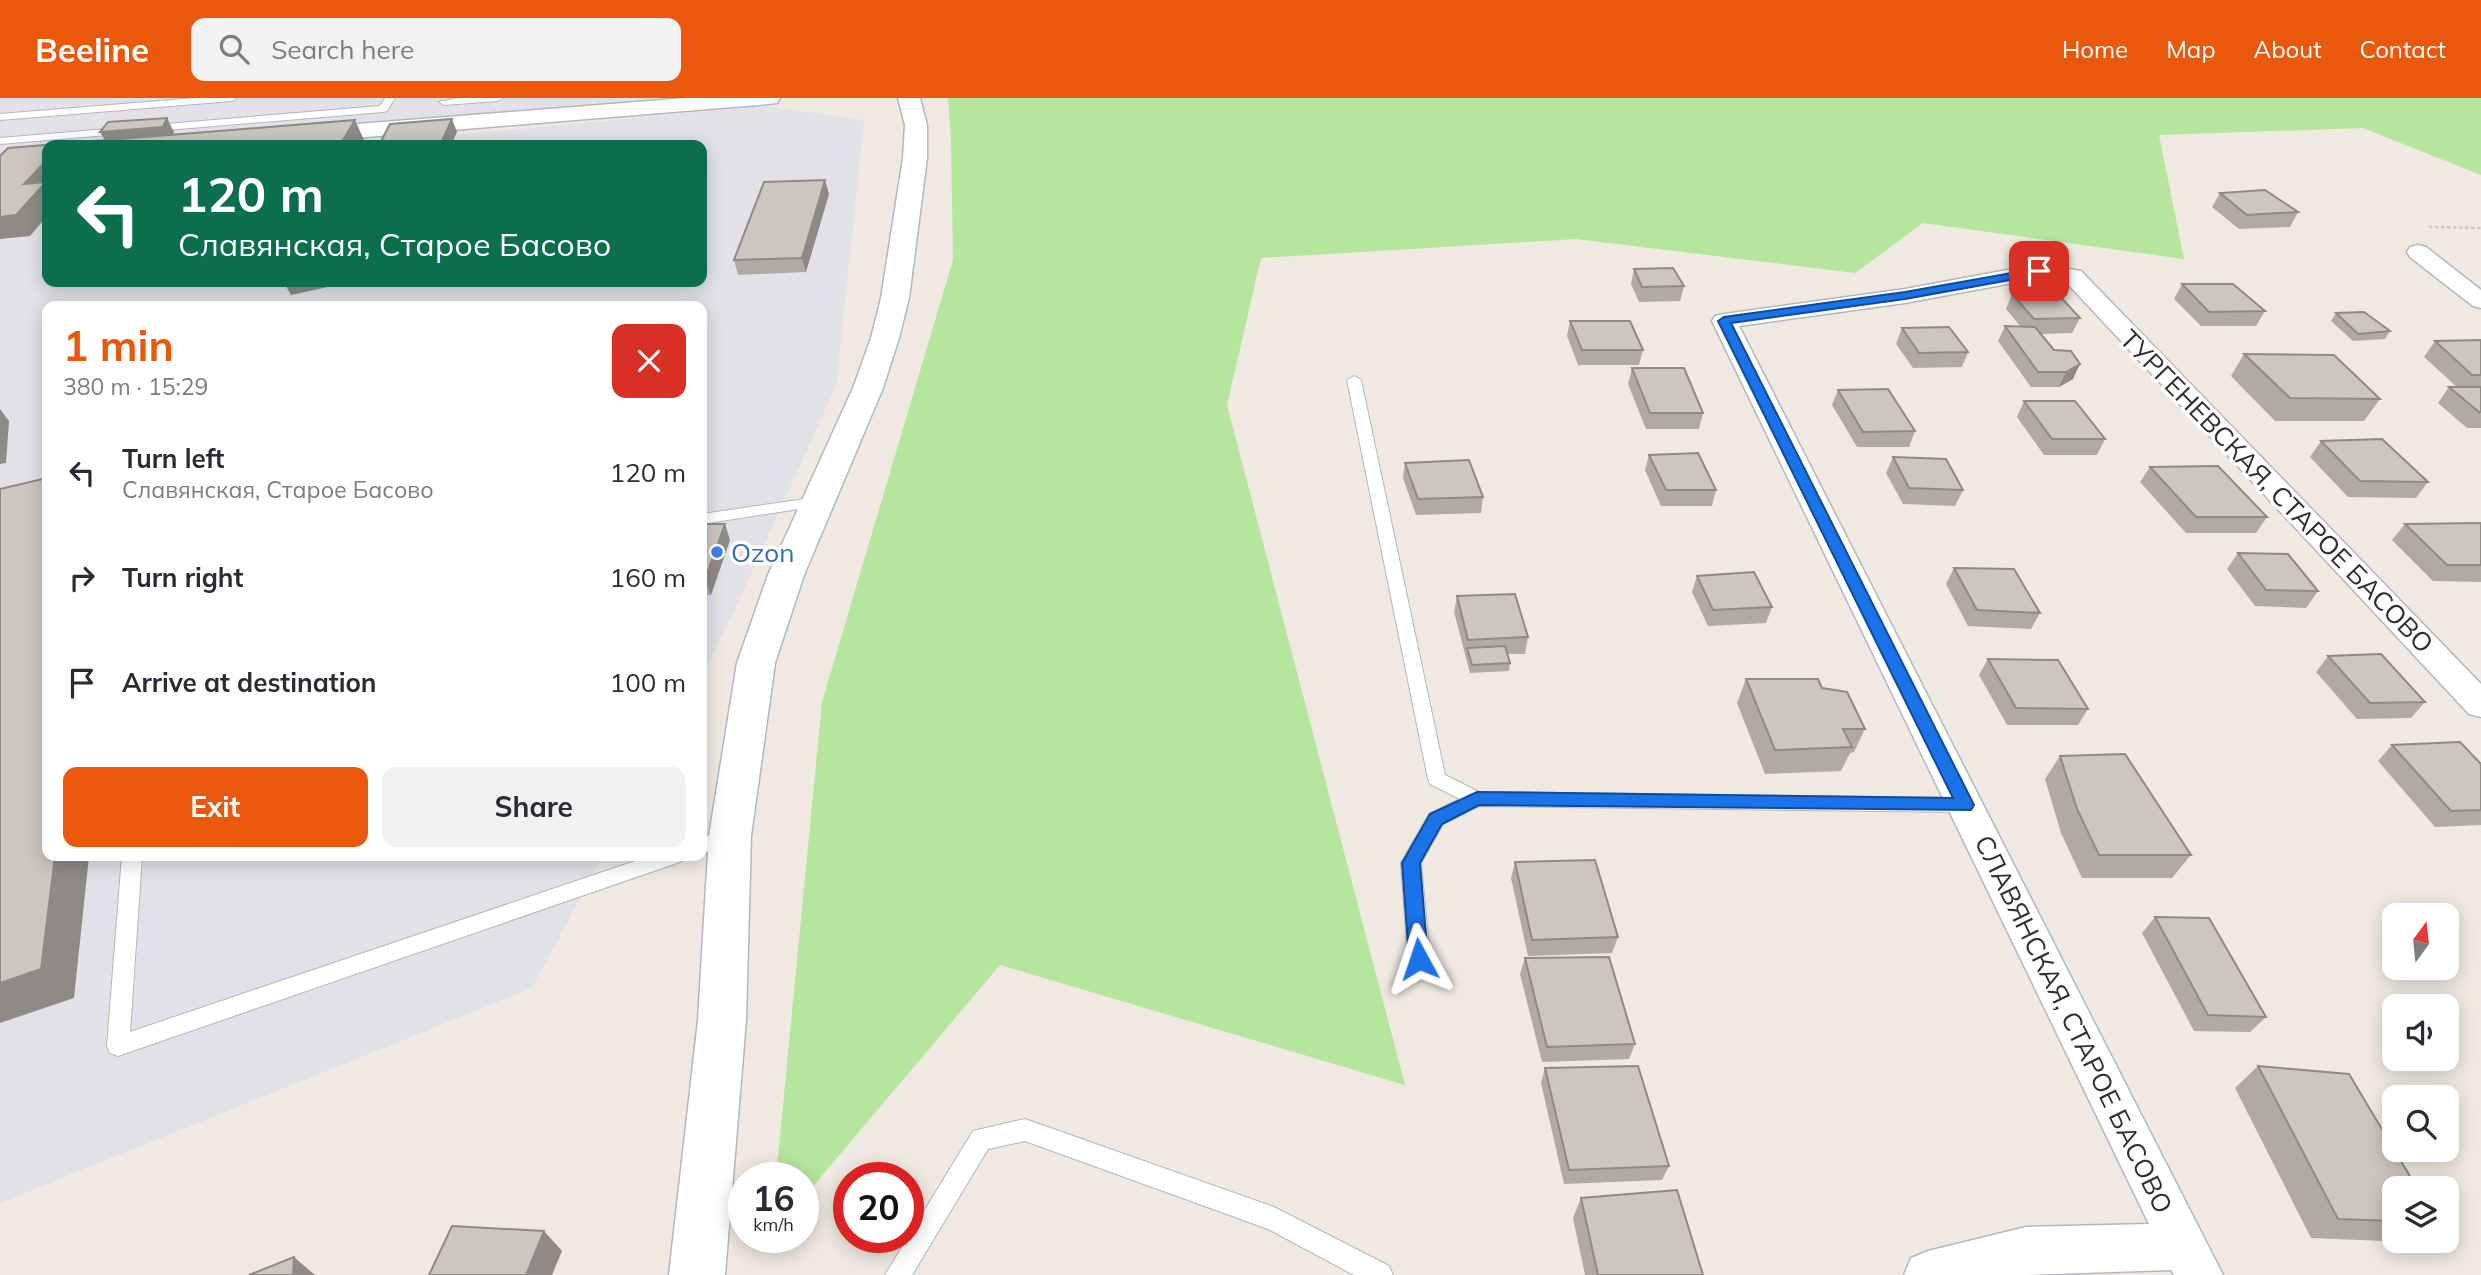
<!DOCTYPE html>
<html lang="en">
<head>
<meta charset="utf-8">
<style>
  :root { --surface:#fff; --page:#f2f2f3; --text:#2b2b33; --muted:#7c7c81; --accent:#ea580c }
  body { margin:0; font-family:Mulish,sans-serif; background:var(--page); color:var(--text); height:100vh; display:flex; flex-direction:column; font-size:26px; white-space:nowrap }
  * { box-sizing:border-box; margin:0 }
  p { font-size:23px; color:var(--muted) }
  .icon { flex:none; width:38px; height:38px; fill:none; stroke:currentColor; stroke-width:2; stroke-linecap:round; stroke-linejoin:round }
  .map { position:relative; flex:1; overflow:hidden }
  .sheet { position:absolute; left:42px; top:203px; width:665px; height:560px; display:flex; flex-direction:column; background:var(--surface); border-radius:14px; box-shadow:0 4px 18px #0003 }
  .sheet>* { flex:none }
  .guide { position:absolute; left:42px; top:42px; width:665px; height:147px; border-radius:14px; box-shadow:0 4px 18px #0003; background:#0b6e4f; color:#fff; overflow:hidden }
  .needle { width:46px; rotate:15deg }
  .tools { position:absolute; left:2382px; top:805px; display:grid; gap:14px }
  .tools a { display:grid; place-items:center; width:77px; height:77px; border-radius:14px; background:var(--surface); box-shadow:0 4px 18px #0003; font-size:35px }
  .speed { position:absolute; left:728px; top:1064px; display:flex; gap:14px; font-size:35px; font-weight:700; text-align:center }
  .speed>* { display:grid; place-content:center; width:91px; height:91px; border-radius:50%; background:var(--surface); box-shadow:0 4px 18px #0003; line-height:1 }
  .speed small { font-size:18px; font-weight:400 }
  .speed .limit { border:10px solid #d22; background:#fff; color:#111 }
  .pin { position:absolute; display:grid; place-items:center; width:60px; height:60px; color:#fff; margin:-30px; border-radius:14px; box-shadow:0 4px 10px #0006 }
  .me { position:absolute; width:77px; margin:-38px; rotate:355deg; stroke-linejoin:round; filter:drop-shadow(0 0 5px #0008) }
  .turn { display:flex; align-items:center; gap:24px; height:147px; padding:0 21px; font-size:32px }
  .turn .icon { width:91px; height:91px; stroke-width:2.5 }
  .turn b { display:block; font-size:49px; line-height:60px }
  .round { display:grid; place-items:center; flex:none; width:74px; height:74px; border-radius:14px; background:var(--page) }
  .summary { display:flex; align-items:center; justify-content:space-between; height:119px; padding:0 21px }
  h1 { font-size:42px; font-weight:700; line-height:52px; color:var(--accent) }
  .primary-button { display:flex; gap:14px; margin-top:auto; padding:14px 21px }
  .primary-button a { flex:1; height:80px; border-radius:14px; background:var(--accent); color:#fff; font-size:28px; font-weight:700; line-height:80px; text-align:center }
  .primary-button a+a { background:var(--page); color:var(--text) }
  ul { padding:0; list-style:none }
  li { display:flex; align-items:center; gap:21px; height:105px; padding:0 21px }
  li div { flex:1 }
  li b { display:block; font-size:26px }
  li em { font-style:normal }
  header { display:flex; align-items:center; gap:42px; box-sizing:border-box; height:98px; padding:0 35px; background:var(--accent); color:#fff }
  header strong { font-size:33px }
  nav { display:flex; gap:38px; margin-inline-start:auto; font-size:24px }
  .search { width:490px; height:63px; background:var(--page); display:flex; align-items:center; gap:18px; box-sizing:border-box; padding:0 24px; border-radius:14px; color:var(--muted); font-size:26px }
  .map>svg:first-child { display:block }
  .industrial { fill:#e3e1e8 }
  .green { fill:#b6e59e }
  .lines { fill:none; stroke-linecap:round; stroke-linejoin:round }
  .service-casing { stroke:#b4b7c1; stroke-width:2 }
  .minor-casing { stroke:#b4b7c1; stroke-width:3 }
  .tertiary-casing { stroke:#b4b7c1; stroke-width:3 }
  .path { stroke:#c9c9c9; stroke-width:2.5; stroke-dasharray:3.5 2.5; stroke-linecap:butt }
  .service { fill:#fff; fill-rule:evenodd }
  .minor { fill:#fff; fill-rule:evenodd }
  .tertiary { fill:#fff; fill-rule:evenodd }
  .wall { fill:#afaba4 }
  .shaded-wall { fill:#8e8b86 }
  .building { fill:#cbc7bf; stroke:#8e8b86; stroke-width:2 }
  .route { fill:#1a73e8; stroke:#114b97; stroke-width:2 }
  .shop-dot { fill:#3f7fe0; stroke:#fff; stroke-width:2.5 }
  .labels { text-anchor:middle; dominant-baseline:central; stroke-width:7; stroke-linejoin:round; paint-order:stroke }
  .street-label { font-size:26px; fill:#2e2e2e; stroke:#fff }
  .shop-label { font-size:26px; fill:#366cbe; stroke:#fff; text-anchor:start }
</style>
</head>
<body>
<header>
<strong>Beeline</strong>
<div class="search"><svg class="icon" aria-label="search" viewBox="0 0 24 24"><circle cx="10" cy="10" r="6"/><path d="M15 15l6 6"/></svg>Search here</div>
<nav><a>Home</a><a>Map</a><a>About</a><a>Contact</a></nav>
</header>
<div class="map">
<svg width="2481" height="1177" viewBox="0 0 2481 1177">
  <rect width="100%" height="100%" fill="#efe9e1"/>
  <!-- industrial -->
  <path class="industrial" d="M0,0H686L110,47H47V52L0,56Z
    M765,8L864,22L836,288L731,520L702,575V208H47V758H603L532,890L0,1105V80L47,75V184H702V47H347Z"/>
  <!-- green -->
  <path class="green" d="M948,0H2481V77L2363,30L2159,37L2184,161L1923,125L1855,175L1576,141L1261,160L1227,307L1405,987L1000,867L803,1100V1080H776L822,604L953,162L951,41Z"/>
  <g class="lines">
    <!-- service casing -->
    <g class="service-casing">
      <path id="service" d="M196,0H237L232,3L0,22V16Z
        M385,0H395L387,13L383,14L0,46V40L380,8Z
        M503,0L498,3L444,7L439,4L458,0Z
        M1354,278L1361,282L1445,677L1479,694L1965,700L1972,702L1975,707L1972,712L1965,714L1479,708L1443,726L1421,765L1430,861L1426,867L1419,870L1412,867L1408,861L1401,765L1429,716L1460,701L1430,686L1428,681L1347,282Z
        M819,399L827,404L824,407L702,426V416Z
        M730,730L737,733L740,738L737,743L702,756V740Z
        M122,758H142L130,934L650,758H683L680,764L118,958L110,955L107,948Z
        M1025,1021L1274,1109L1389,1168L1393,1177H1354L1268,1131L1025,1043L988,1051L912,1177H885L973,1033Z"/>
    </g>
    <!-- minor casing -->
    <g class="minor-casing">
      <path id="minor" d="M2418,147L2426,149L2481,192V210L2473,208L2410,159L2407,154L2410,149Z
        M2039,166L2081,173L2481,586V619L2469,616L2066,184L2039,180L1905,205L1739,228L2223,1177H2174L2171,1172L2024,1177H1904L1911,1160L1928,1153L2026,1129L2149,1126L1712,223L1715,218L1724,216L1905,191Z"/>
    </g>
    <!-- tertiary casing -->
    <g class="tertiary-casing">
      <path id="tertiary" d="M687,0H780L777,5L769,6L307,44L299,42L296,37L299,32L307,30Z
        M898,0H920L927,27V60L909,200L899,240L883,290L804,477L775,565L751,738L746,922L725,1177H669L698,922L709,738L737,565L768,477L853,290L871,240L881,200L903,60L905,27Z"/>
    </g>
    <!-- path -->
    <path class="path" d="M2429,129L2481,130"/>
    <!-- service -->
    <use href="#service" class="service"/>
    <!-- minor -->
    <use href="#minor" class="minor"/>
    <!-- tertiary -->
    <use href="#tertiary" class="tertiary"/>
  </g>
  <!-- wall -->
  <path class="wall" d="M2220,95L2298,114L2290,129L2239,131L2212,109Z
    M829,96L806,174L738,177L734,162Z
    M1634,171L1684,188L1680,203L1639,204L1631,186Z
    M2182,186L2265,213L2256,228H2201L2174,201Z
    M2012,196L2080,220L2072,235L2041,236L2073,281L2059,289H2031L1998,243L2005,228L2021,229L2006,211Z
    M2336,215L2390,233L2385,241L2353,243L2331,223Z
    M1570,223L1643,252L1639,267H1578L1567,238Z
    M1902,230L1968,254L1962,269L1913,270L1896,246Z
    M2481,242V330H2467L2438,305L2449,289H2457L2424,259L2435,243Z
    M2244,256L2380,301L2364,323H2275L2231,278Z
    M1632,270L1703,315L1699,331H1646L1628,286Z
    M1838,292L1915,333L1909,349H1857L1832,307Z
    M2024,303L2105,341L2097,357H2044L2017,319Z
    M2321,343L2428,384L2416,400L2348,399L2310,359Z
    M1649,357L1716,392L1712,408H1661L1645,372Z
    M1893,359L1963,392L1955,408L1903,406L1886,375Z
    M1405,365L1483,399L1481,415L1416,417L1403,380Z
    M2150,369L2267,419L2256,435H2186L2140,384Z
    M2481,425V484L2433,483L2392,442L2405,426Z
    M702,426L730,442L711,497H702Z
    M2238,455L2318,493L2306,510L2255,508L2227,471Z
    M1954,470L2040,515L2031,531L1968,528L1946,486Z
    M1697,478L1772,509L1766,525L1708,528L1692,494Z
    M1457,498L1528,539L1525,556H1508L1510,565L1509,573L1470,575L1454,514Z
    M2328,558L2425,604L2411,620L2357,621L2316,574Z
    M1988,561L2088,611L2078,627H2007L1979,577Z
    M1746,581L1822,590L1865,631L1854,654L1850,655L1841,673L1765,676L1737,605Z
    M2392,647L2481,666V727L2435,729L2378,663Z
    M2060,658L2191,757L2172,780H2082L2061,735L2045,681Z
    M1515,764L1618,839L1612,855L1528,858L1511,780Z
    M2155,819L2266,919L2250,934L2194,933L2142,835Z
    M1525,860L1635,946L1629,961L1542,964L1520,876Z
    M2258,968L2394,1090V1143H2411L2408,1144L2311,1140L2235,990Z
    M1545,970L1669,1068L1662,1082L1564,1086L1541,985Z
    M1581,1100L1703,1177H1585L1573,1120Z"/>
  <!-- shaded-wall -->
  <path class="shaded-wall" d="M167,20L174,34L170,42L108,47L100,34Z
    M452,21L457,34L451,47H440Z
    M355,22L364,42L361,47H340Z
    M47,62V118L30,138L0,141V119L24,86Z
    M825,82L829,96L806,174L802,160Z
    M284,184H351L291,197Z
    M2080,266L2073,281L2059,289L2066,274Z
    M0,311L9,323L6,365L0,366Z
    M725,426L730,442L711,497L705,481Z
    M55,758H89L74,900L0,925V885Z
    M544,1133L562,1153L552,1177H526Z
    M294,1159L315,1177H293Z"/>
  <!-- building -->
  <path class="building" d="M167,20L163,29L100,34L108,24Z
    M452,21L440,47H379L390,26Z
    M355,22L340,47H47V62L24,86L46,84L16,117L0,119V58L8,50Z
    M825,82L802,160L734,162L764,84Z
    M2265,92L2298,114L2247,117L2220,95Z
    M1673,170L1684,188L1642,189L1634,171Z
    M2182,186H2233L2265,213L2209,214Z
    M2057,195L2080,220L2034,221L2012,196Z
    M2364,214L2390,233L2358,236L2336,215Z
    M1570,223H1630L1643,252H1582Z
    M2005,228L2035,229L2054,252L2071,253L2080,266L2066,274H2038Z
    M1949,229L1968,254L1919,255L1902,230Z
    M2481,242V277H2472L2435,243Z
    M2244,256L2334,257L2380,301L2290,300Z
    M1632,270H1684L1703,315H1650Z
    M2449,289H2481V314H2479Z
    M1888,291L1915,333L1863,334L1838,292Z
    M2024,303H2075L2105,341H2052Z
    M2382,341L2428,384L2360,383L2321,343Z
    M1698,355L1716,392H1666L1649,357Z
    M1893,359L1946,361L1963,392L1909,390Z
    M1469,362L1483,399L1418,401L1405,365Z
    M2218,368L2267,419H2196L2150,369Z
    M47,380V758H55L41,871L0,885V391Z
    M2481,425V467H2447L2405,426Z
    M702,426H725L705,481H702Z
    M2238,455L2288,456L2318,493L2266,492Z
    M1954,470L2014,471L2040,515L1977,512Z
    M1754,474L1772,509L1713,512L1697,478Z
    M1515,496L1528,539L1468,542L1457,498Z
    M1505,548L1510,565L1472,567L1467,550Z
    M2381,556L2425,604L2370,605L2328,558Z
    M1988,561L2058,562L2088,611L2016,610Z
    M1746,581H1818L1822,590L1847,594L1865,631H1843L1852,649L1775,652Z
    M2460,644L2481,666V712L2451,713L2392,647Z
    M2125,656L2191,757H2099L2077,711L2060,658Z
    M1595,762L1618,839L1532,842L1515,764Z
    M2155,819L2209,820L2266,919L2208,917Z
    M1609,859L1635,946L1547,949L1525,860Z
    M1638,968L1669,1068L1569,1072L1545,970Z
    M2258,968L2349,976L2417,1090H2394V1123L2338,1121Z
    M1677,1092L1703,1177H1598L1581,1100Z
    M452,1128L544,1133L526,1177H429Z
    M294,1159L293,1177H249Z"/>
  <!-- route -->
  <path class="route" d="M2039,170L2043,171V176L1905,201L1731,225L1974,707L1971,712L1479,707L1442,726L1420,765L1428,861L1425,867L1419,869L1412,867L1409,861L1402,765L1430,716L1477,694L1953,700L1718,223L1724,219L1905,194Z"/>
  <!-- markers -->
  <circle class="shop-dot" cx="717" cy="454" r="7"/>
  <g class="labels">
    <!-- street labels -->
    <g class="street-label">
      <text transform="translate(2277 393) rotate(46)">ТУРГЕНЕВСКАЯ, СТАРОЕ БАСОВО</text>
      <text transform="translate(2074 926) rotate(64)">СЛАВЯНСКАЯ, СТАРОЕ БАСОВО</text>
    </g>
    <!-- shop labels -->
    <g class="shop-label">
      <text x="731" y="454">Ozon</text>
    </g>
  </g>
</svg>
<div class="tools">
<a><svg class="needle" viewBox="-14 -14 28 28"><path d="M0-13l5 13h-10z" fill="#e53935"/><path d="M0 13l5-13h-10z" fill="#7c7c81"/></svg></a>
<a><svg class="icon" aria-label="sound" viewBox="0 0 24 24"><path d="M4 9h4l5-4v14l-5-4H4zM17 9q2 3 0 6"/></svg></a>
<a><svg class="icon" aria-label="search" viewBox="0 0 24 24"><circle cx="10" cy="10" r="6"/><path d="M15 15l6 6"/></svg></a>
<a><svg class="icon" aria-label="layers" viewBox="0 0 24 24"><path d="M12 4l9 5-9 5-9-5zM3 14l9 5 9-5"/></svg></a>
</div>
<div class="speed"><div>16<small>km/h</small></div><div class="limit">20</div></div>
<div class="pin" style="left:2039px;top:173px;background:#d93025"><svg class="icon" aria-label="arrive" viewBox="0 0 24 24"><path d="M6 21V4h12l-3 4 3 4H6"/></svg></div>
<svg class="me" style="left:1419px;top:861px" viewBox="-20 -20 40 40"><path d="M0-17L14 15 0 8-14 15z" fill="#1a73e8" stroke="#fff" stroke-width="4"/></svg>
<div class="guide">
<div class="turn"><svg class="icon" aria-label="left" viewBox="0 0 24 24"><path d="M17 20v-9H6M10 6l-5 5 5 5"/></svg><div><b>120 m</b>Славянская, Старое Басово</div></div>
</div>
<section class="sheet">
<div class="summary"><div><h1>1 min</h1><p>380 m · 15:29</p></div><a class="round" style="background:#d93025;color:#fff"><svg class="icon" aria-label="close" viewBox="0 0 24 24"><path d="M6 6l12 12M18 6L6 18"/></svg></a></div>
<ul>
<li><svg class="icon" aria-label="left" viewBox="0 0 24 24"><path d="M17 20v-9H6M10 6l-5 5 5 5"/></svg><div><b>Turn left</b><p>Славянская, Старое Басово</p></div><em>120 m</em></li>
<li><svg class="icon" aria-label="right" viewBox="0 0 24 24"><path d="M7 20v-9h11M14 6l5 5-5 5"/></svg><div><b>Turn right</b></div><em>160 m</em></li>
<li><svg class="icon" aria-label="arrive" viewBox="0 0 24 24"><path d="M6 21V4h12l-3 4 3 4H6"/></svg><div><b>Arrive at destination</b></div><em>100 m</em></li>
</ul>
<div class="primary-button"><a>Exit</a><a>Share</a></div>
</section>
</div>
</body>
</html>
